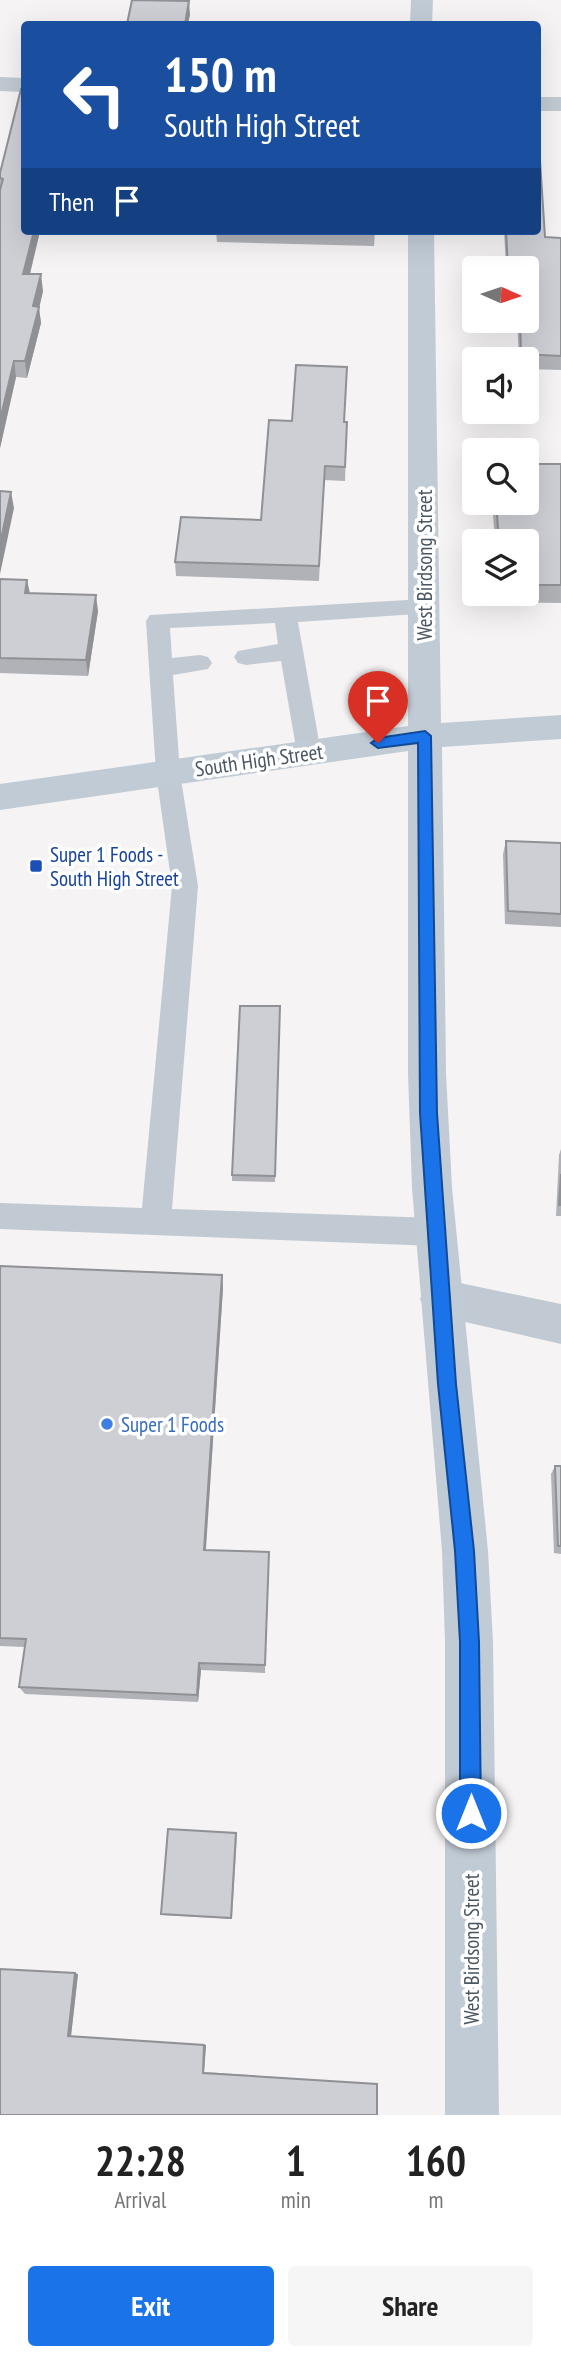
<!DOCTYPE html>
<html lang="en">
<head>
<meta charset="utf-8">
<style>
  :root { --surface:#fff; --page:#f6f6f6; --text:#222; --muted:#767676; --accent:#1a73e8 }
  body { margin:0; font-family:"PT Sans Narrow",sans-serif; background:var(--page); color:var(--text); height:100vh; display:flex; flex-direction:column; font-size:26px; white-space:nowrap }
  * { box-sizing:border-box; margin:0 }
  p { font-size:23px; color:var(--muted) }
  .icon { flex:none; width:38px; height:38px; fill:none; stroke:currentColor; stroke-width:2; stroke-linecap:round; stroke-linejoin:round }
  .map { position:relative; height:2115px; overflow:hidden }
  .sheet { display:flex; flex-direction:column; background:var(--surface); flex:1 }
  .sheet>* { flex:none }
  .banner { position:absolute; left:21px; top:21px; width:520px; height:214px; border-radius:7px; box-shadow:0 7px 28px #0002; background:#1a4fa0; color:#fff; overflow:hidden }
  .needle { width:46px; rotate:93deg }
  .controls { position:absolute; left:462px; top:256px; display:grid; gap:14px }
  .controls a { display:grid; place-items:center; width:77px; height:77px; border-radius:7px; background:var(--surface); box-shadow:0 7px 28px #0002; font-size:35px }
  .pin { position:absolute; display:grid; place-items:center; width:60px; height:60px; color:#fff; margin:-72px -30px; border-radius:50% 50% 50% 0; rotate:-45deg; box-shadow:0 0 7px #0007 }
  .pin .icon { rotate:45deg }
  .me { position:absolute; width:77px; margin:-38px; rotate:0deg; stroke-linejoin:round; filter:drop-shadow(0 0 5px #0008) }
  .turn { display:flex; align-items:center; gap:24px; height:147px; padding:0 28px; font-size:32px }
  .turn .icon { width:91px; height:91px; stroke-width:2.5 }
  .turn b { display:block; font-size:49px; line-height:60px }
  .then { display:flex; align-items:center; height:66px; padding:0 28px; background:#0003; gap:14px; font-size:26px }
  .eta { display:flex; justify-content:space-evenly; align-items:center; height:119px; text-align:center }
  .eta b { font-size:42px; font-weight:700; line-height:49px }
  .action { display:flex; gap:14px; margin-top:auto; padding:14px 28px }
  .action a { flex:1; height:80px; border-radius:7px; background:var(--accent); color:#fff; font-size:28px; font-weight:700; line-height:80px; text-align:center }
  .action a+a { background:var(--page); color:var(--text) }
  .map>svg:first-child { display:block }
  .lines { fill:none; stroke-linecap:round; stroke-linejoin:round }
  .lane { fill:#c1cad2; fill-rule:evenodd }
  .street { fill:#c1cad2; fill-rule:evenodd }
  .secondary { fill:#c1cbd6; fill-rule:evenodd }
  .wall { fill:#b0b2b7 }
  .shaded-wall { fill:#909195 }
  .building { fill:#cdcfd5; stroke:#909195; stroke-width:2 }
  .route { fill:#1a73e8; stroke:#114b97; stroke-width:2 }
  .transit-dot { fill:#1a4fb4; stroke:#fff; stroke-width:2.5 }
  .shop-dot { fill:#3f7fe0; stroke:#fff; stroke-width:2.5 }
  .labels { text-anchor:middle; dominant-baseline:central; stroke-width:7; stroke-linejoin:round; paint-order:stroke }
  .street-label { font-size:21px; fill:#4a5661; stroke:#fff }
  .transit-label { font-size:21px; fill:#164399; stroke:#fff; text-anchor:start }
  .shop-label { font-size:21px; fill:#366cbe; stroke:#fff; text-anchor:start }
</style>
</head>
<body>
<div class="map">
<svg width="561" height="2115" viewBox="0 0 561 2115">
  <rect width="100%" height="100%" fill="#f5f3f3"/>
  <g class="lines">
    <!-- lane -->
    <path class="lane" d="M424,599L432,601L435,607L432,613L298,622L321,753L318,759L309,762L300,759L297,753L281,661L246,665L238,663L234,657L238,651L278,644L275,623L170,628L172,658L200,655L208,657L212,663L208,669L173,675L180,773L198,886L172,1209L435,1218L446,1222L450,1232L446,1242L435,1246L0,1229V1203L142,1208L172,886L156,773L146,621L150,615Z"/>
    <!-- street -->
    <path class="street" d="M0,77L24,78V92L0,91Z
      M537,97H561V111H537Z
      M441,1279L561,1304V1344L426,1313L420,1299L426,1285Z"/>
    <!-- secondary -->
    <path class="secondary" d="M411,0H433L432,24H410Z
      M408,231H434L441,723L561,715V739L442,747L446,1073L452,1188L488,1551L493,1642L499,2115H445V1642L442,1551L412,1188L408,1073V751L0,810V784L408,726Z"/>
  </g>
  <!-- wall -->
  <path class="wall" d="M0,173L40,231L30,274L43,291L39,309L41,323L27,378L16,377L0,448Z
    M216,231H375L374,246L217,242Z
    M504,231H537L545,237L561,238V370L527,369V359H519L517,320H527V268H506Z
    M344,422H347L345,481L324,480L319,581L176,576L175,562L261,520Z
    M561,464V603L500,602L499,593H527V541H495L492,502H527Z
    M0,579L27,580L30,593L98,611L88,676L0,673Z
    M506,841L561,843V927L505,924L503,854Z
    M280,1006L275,1182L232,1181V1175Z
    M561,1149V1216H556L559,1155Z
    M0,1266L222,1275L223,1288L206,1550L269,1562L265,1673L201,1670L198,1702L25,1694L19,1687L25,1647L0,1646Z
    M555,1466H561V1554L554,1553L551,1474Z
    M237,1835L232,1919L162,1915L161,1914Z
    M78,1974L71,2036L206,2045L204,2072L377,2084L0,2115Z"/>
  <!-- shaded-wall -->
  <path class="shaded-wall" d="M189,1L190,15L188,24H185Z
    M34,231H40L26,290L23,274Z
    M41,274L43,291L39,308L41,323L27,378L25,361L33,306Z
    M14,361L16,377L0,448V420Z
    M11,492L14,508L0,574V544Z
    M27,580L30,596L25,593Z
    M96,595L98,611L88,676L86,660Z
    M222,1275L223,1288L205,1559L204,1550Z
    M199,1663L201,1670L198,1702L197,1695Z
    M75,1973L78,1974L71,2036H68Z
    M204,2045H206L204,2072L203,2073Z"/>
  <!-- building -->
  <path class="building" d="M132,0L189,1L185,24H127Z
    M21,89H24V231H34L23,274H41L33,306L39,307L25,361H14L0,420V190L3,179L0,178V173Z
    M537,115L545,237L561,238V356L521,354L520,320H527V268H508L506,231H537Z
    M296,365L347,367L344,422H347L345,467L325,466L319,566L175,562L181,517L261,520L269,420L292,421Z
    M527,464H561V585H527V541H499L496,502H527Z
    M0,491L11,492L0,544Z
    M0,579L27,580L25,593L96,595L86,660L0,658Z
    M506,841L561,843V914L508,911Z
    M240,1006H280L275,1176L232,1175Z
    M561,1174V1205H559Z
    M0,1266L222,1275L204,1550L269,1552L265,1665L199,1663L197,1695L19,1687L26,1639L0,1638Z
    M555,1466H561V1546H558Z
    M168,1829L236,1833L231,1918L161,1914Z
    M0,1969L75,1973L68,2036L204,2045L203,2073L377,2084V2115H0Z"/>
  <!-- route -->
  <path class="route" d="M425,731L431,736L437,1113L456,1384L474,1551L479,1642L481,1813L478,1820L471,1823L463,1820L460,1813V1642L455,1551L438,1384L420,1113L418,743L378,748L371,743L378,738Z"/>
  <!-- markers -->
  <rect class="transit-dot" x="29" y="859" width="14" height="14" rx="3.5"/>
  <circle class="shop-dot" cx="107" cy="1424" r="7"/>
  <g class="labels">
    <!-- street labels -->
    <g class="street-label">
      <text transform="translate(424 565) rotate(-90)">West Birdsong Street</text>
      <text transform="translate(259 760) rotate(-8)">South High Street</text>
      <text transform="translate(471 1949) rotate(-90)">West Birdsong Street</text>
    </g>
    <!-- transit labels -->
    <g class="transit-label">
      <text x="50" y="854">Super 1 Foods -<tspan x="50" dy="24">South High Street</tspan></text>
    </g>
    <!-- shop labels -->
    <g class="shop-label">
      <text x="121" y="1424">Super 1 Foods</text>
    </g>
  </g>
</svg>
<div class="controls">
<a><svg class="needle" viewBox="-14 -14 28 28"><path d="M0-13l5 13h-10z" fill="#e53935"/><path d="M0 13l5-13h-10z" fill="#767676"/></svg></a>
<a><svg class="icon" aria-label="sound" viewBox="0 0 24 24"><path d="M4 9h4l5-4v14l-5-4H4zM17 9q2 3 0 6"/></svg></a>
<a><svg class="icon" aria-label="search" viewBox="0 0 24 24"><circle cx="10" cy="10" r="6"/><path d="M15 15l6 6"/></svg></a>
<a><svg class="icon" aria-label="layers" viewBox="0 0 24 24"><path d="M12 4l9 5-9 5-9-5zM3 14l9 5 9-5"/></svg></a>
</div>
<div class="pin" style="left:378px;top:743px;background:#d93025"><svg class="icon" aria-label="arrive" viewBox="0 0 24 24"><path d="M6 21V4h12l-3 4 3 4H6"/></svg></div>
<svg class="me" style="left:471px;top:1813px" viewBox="-20 -20 40 40"><circle r="17" fill="#1a73e8" stroke="#fff" stroke-width="3"/><path d="M0-11L8 9 0 5-8 9z" fill="#fff"/></svg>
<div class="banner">
<div class="turn"><svg class="icon" aria-label="left" viewBox="0 0 24 24"><path d="M17 20v-9H6M10 6l-5 5 5 5"/></svg><div><b>150 m</b>South High Street</div></div>
<div class="then">Then<svg class="icon" aria-label="arrive" viewBox="0 0 24 24"><path d="M6 21V4h12l-3 4 3 4H6"/></svg></div>
</div>
</div>
<section class="sheet">
<div class="eta">
<div><b>22:28</b><p>Arrival</p></div>
<div><b>1</b><p>min</p></div>
<div><b>160</b><p>m</p></div>
</div>
<div class="action"><a>Exit</a><a>Share</a></div>
</section>
</body>
</html>
